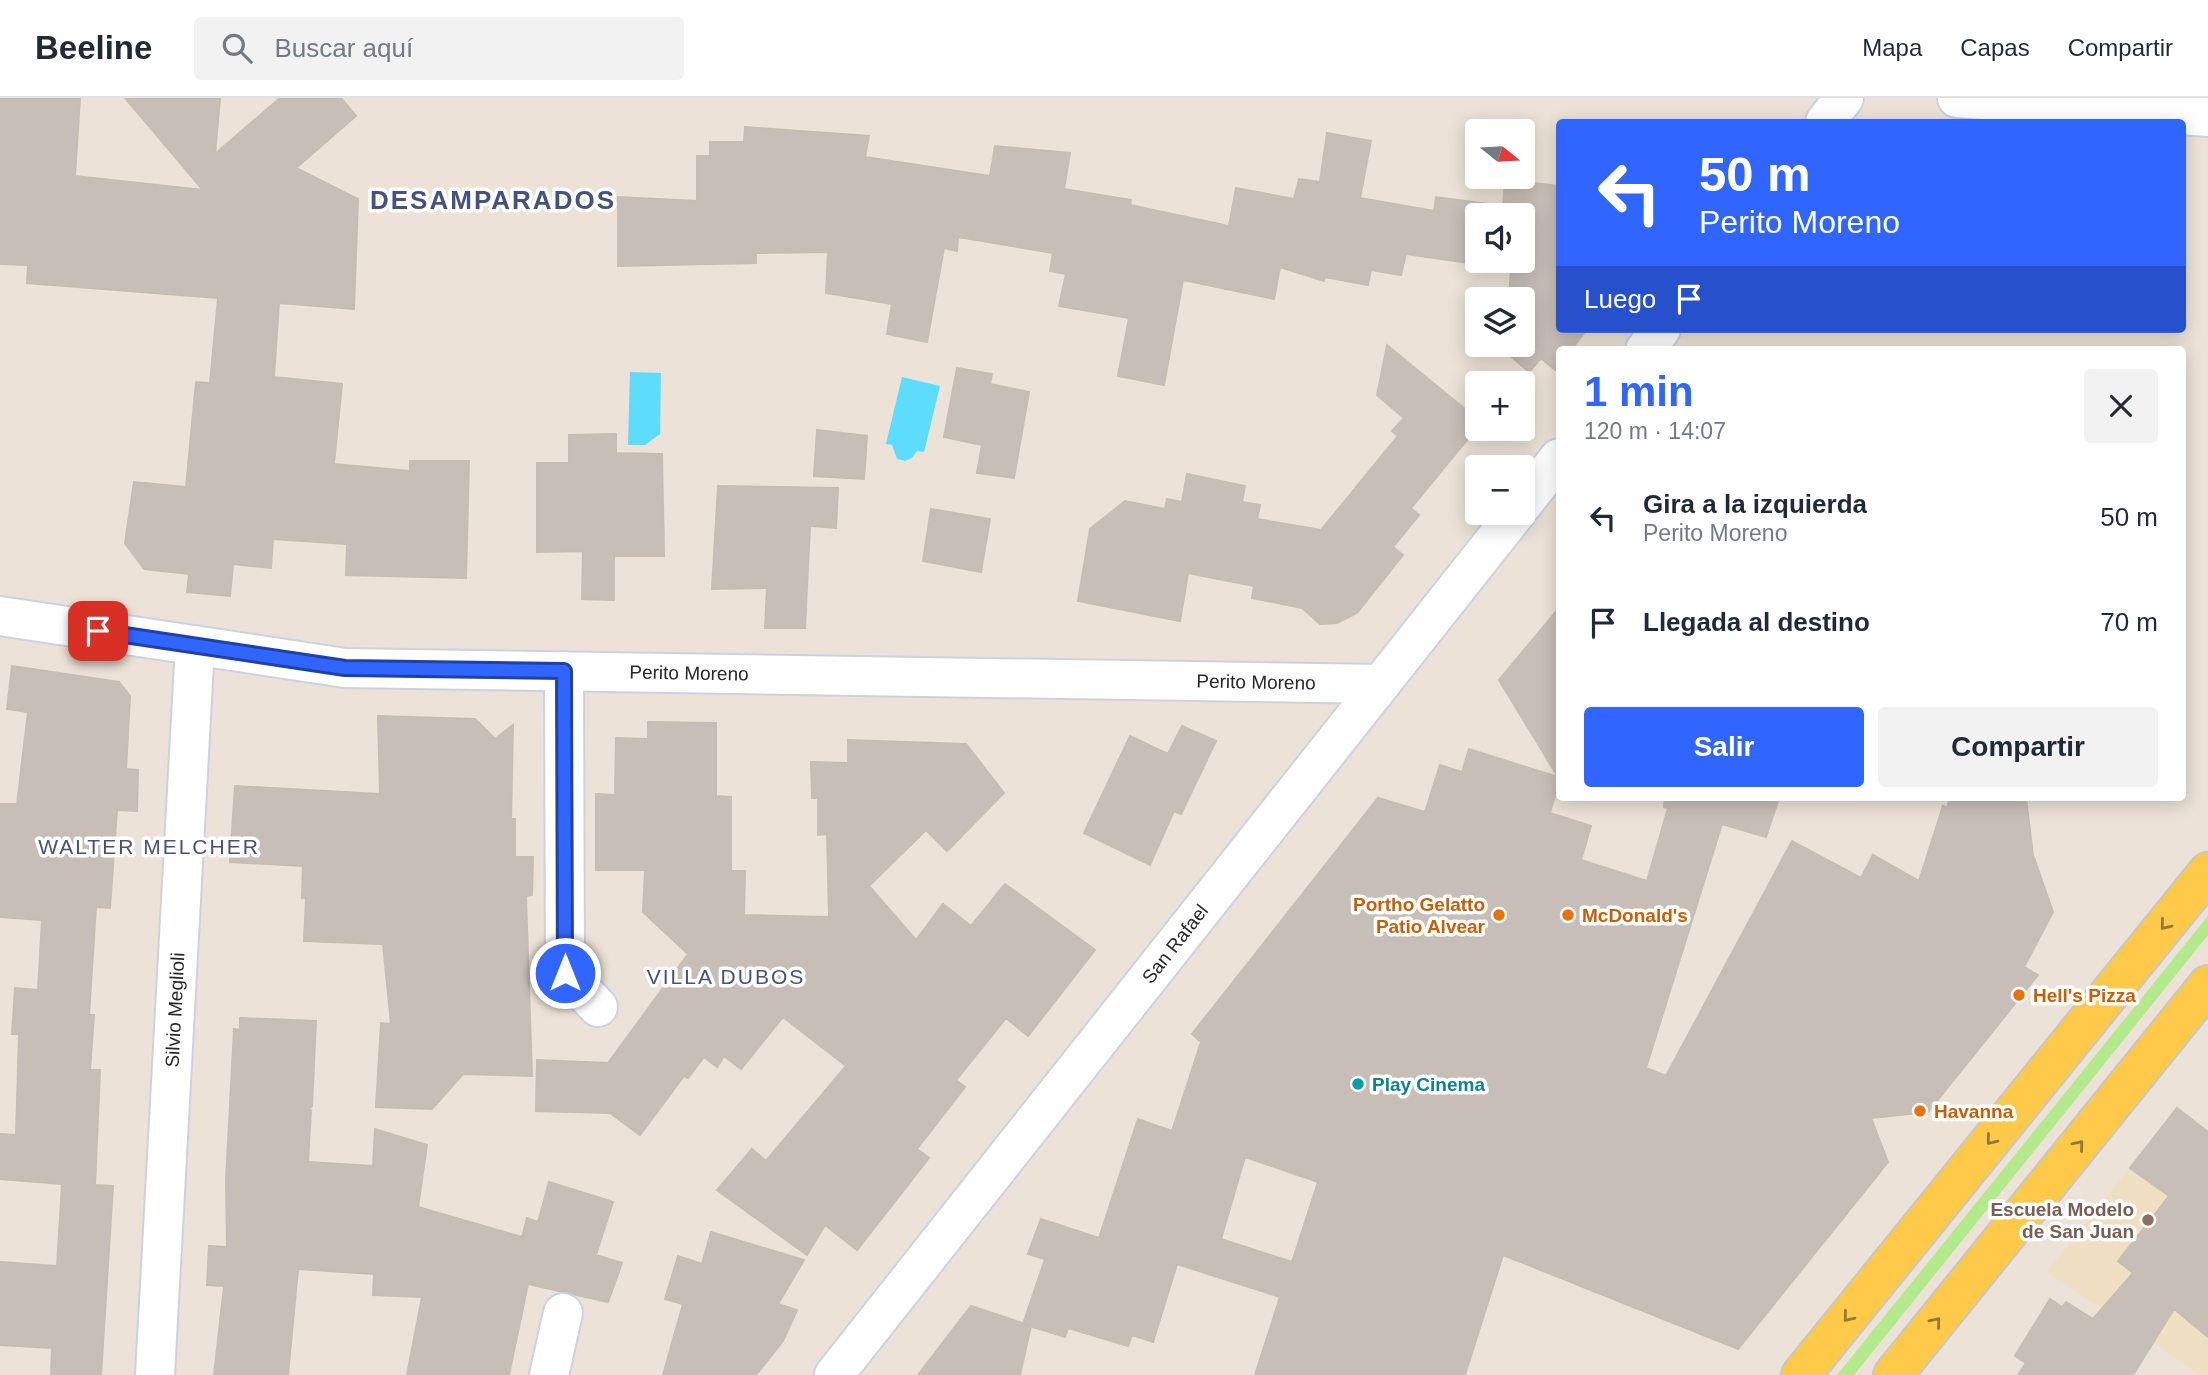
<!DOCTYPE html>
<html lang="es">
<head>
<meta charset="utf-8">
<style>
  :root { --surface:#fff; --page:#f2f2f3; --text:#1f2937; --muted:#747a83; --line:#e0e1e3; --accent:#3165ff }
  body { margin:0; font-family:Arial,sans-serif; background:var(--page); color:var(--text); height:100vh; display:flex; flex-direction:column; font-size:26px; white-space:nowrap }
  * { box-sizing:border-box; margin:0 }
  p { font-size:23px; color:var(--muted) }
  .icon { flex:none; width:38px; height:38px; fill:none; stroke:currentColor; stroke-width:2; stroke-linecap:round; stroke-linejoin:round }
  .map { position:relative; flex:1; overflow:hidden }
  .drawer { position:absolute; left:1556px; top:248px; width:630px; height:455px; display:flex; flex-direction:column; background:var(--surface); border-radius:7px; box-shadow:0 4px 18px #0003 }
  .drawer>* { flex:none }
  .guide { position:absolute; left:1556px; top:21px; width:630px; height:214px; border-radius:7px; box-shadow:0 4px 18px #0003; background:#3165ff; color:#fff; overflow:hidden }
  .needle { width:46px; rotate:108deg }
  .controls { position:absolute; left:1465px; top:21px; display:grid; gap:14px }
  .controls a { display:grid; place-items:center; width:70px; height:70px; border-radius:7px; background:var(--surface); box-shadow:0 4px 18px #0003; font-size:35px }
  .pin { position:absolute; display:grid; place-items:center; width:60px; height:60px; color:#fff; margin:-30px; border-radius:14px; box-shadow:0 4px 10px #0006 }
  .me { position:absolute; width:77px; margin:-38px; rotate:0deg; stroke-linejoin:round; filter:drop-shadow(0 0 5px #0008) }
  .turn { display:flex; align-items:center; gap:24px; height:147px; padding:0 28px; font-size:32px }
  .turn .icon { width:91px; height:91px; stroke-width:2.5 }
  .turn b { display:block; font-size:49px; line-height:60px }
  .then { display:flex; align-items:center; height:66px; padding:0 28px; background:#0003; gap:14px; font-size:26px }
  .round { display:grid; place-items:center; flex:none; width:74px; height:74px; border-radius:7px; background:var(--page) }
  .headline { display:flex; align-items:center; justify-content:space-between; height:119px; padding:0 28px }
  h1 { font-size:42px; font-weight:800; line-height:52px; color:var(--accent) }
  .button { display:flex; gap:14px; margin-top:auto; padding:14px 28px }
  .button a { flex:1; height:80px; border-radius:7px; background:var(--accent); color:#fff; font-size:28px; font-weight:800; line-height:80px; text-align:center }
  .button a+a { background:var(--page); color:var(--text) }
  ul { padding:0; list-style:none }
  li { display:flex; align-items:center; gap:21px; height:105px; padding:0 28px }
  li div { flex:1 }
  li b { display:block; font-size:26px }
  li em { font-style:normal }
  header { display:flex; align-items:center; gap:42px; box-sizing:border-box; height:98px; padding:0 35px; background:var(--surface); border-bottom:2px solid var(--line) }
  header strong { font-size:33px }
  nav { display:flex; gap:38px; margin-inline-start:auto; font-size:24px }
  .search { width:490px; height:63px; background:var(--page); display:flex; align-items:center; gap:18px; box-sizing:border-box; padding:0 24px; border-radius:7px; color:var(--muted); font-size:26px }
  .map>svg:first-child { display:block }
  .education { fill:#f1dfc4 }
  .green { fill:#b2ea8c }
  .water { fill:#5ddcfc }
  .building { fill:#c7bfb7; stroke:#c7beb1; stroke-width:2; fill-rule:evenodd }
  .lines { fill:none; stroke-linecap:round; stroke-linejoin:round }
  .minor-casing { stroke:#ccd2e3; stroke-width:42 }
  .secondary-casing { stroke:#ccd2e3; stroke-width:42 }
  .primary-casing { stroke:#c7c7c7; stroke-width:42 }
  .minor { stroke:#fff; stroke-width:38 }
  .secondary { stroke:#fff; stroke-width:38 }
  .primary { stroke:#ffc949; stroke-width:38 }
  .oneway { stroke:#947838 }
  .route-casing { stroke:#2042a6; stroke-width:18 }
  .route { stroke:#3165ff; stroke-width:12 }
  .food-dot { fill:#e8710a; stroke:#fff; stroke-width:2.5 }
  .culture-dot { fill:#0f9aa8; stroke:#fff; stroke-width:2.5 }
  .education-dot { fill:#8d6e63; stroke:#fff; stroke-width:2.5 }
  .labels { text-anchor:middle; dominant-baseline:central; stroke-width:7; stroke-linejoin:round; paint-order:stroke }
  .street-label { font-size:19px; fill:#282828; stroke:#fff }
  .food-label { font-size:19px; font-weight:bold; fill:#c56008; stroke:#fff; text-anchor:start }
  .culture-label { font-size:19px; font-weight:bold; fill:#0d838f; stroke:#fff; text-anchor:start }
  .education-label { font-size:19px; font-weight:bold; fill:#785e54; stroke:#fff; text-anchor:end }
  .neighbourhood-label { font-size:21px; letter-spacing:2px; fill:#44527d; stroke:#fff }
  .district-label { font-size:26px; font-weight:bold; letter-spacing:2px; fill:#44527d; stroke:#fff }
</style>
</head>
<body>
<header>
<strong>Beeline</strong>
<div class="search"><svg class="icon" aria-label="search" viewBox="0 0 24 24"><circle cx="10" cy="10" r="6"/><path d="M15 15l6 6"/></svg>Buscar aquí</div>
<nav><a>Mapa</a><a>Capas</a><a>Compartir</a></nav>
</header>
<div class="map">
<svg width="2208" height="1277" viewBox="0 0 2208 1277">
  <rect width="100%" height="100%" fill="#ece2d7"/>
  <!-- education -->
  <path class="education" d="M2160,1032L2208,1062V1277H2200L2047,1174Z"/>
  <!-- green -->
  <path class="green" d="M2208,818V837L1854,1277H1837Z"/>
  <!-- water -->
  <path class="water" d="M630,274L661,275L660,336L645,347H628Z
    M902,279L940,288L924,354L917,353L912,360L905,363L897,361L892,347L886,346Z"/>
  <!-- building -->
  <path class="building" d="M0,0H80L75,78L203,92L125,0H220L215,56L280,0H341L356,18L296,70L358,101L354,211L279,205L274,279L342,286L334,366L410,373V363H469L466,480L346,477L347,446L273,441L271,470L233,466L230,498L187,494L189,476L144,471L125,445L134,384L186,389L196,284L210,285L218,200L27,185L28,167L0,166Z
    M745,29L869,38L865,59L990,78L995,48L1070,55L1064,91L1131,102L1130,107L1229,128L1236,90L1294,101L1299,81L1320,84L1327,35L1371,43L1360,100L1434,113L1436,99L1503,108L1505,82L1559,88L1556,231H1587L1571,252H1559V266L1555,272L1541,260L1529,274L1505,253V247H1522V201H1509L1511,171L1406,156L1401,177L1371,172L1368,187L1325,179L1324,183L1280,169L1274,201L1183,182L1164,287L1118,278L1129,220L1059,208L1066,176L1050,173L1053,155L958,139L957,153L944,150L927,244L887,236L892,206L826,195L828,154L756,155V165L618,168V99L697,103V58H710V44H744ZM1477,117H1522V163H1477Z
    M1387,247L1477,321V330L1411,410L1419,417L1393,449L1403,457L1357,515L1337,525L1320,526L1302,510L1252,500L1254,488L1188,475L1180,523L1078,503L1090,431L1125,403L1165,411L1167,401L1182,404L1187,376L1245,388L1242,404L1260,407L1257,421L1321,432L1398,338L1392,333L1404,320L1377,297Z
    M957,270L992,276L990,286L1029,294L1014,380L977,375L982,347L944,339Z
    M817,332L867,338L864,381L814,378Z
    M616,336V355L662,356L664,458H614V502L582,501L583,453L537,454V365H569V337Z
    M718,388L838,390L836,430L810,428L805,530H765L767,490L712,491Z
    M931,411L990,421L981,474L923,463Z
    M1559,510V684L1550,715L1591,728L1581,762L1647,783L1668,710L1664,709L1665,700H1779L1766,739L1722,726L1646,970L1666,978L1792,743L1861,780L1873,757L1919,783L1943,708L1947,710L1950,700H2026L2033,757L2053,814L2024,869L2038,877L1928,1014L1871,1020L1888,1064L1738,1251L1503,1157L1465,1277H1255L1280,1199L1177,1166L1153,1244L1132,1237L1128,1248L1068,1230L1065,1239L1023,1226L1045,1161L1028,1156L1041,1121L1099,1140L1138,1021L1172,1033L1201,944L1192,936L1378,700L1425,714L1440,667L1462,674L1469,651L1558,679L1499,582ZM1245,1059L1318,1084L1292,1164L1221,1141Z
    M12,568L119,584L130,598L126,671L138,672L137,713L117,712L110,810L96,809L89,917H94L90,972H100L95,1087L113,1088L101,1277H51L52,1250L0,1247V1164L57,1168L62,1086L0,1081V1036L16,1037L19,936H12L15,890L38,892L42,822L0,819V706H17L28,614L7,611Z
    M378,618L475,621L495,641L513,627L511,721H515V759H533L532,797L526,798L532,978L463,976L432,1011L376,1009L381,925L391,926L383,846L304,843L306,800H302L303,768L230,764L235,688L380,696Z
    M648,624L716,625V698L731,699V773H745L744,817L829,819L827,736L818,737V700H812L811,664L848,665V642L966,646L1004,695L947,753L926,732L869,788L916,842L943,806L971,828L1005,786L1095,852L1028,938L1006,920L956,982L965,989L917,1051L929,1060L857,1152L825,1127L807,1157L717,1092L752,1051L766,1063L846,968L783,919L741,971L724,958L717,969L704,959L688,980L684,978L640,1037L610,1015L536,1013L537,962L608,965L688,856L643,814L645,772H596V696L615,697L616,640L648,641Z
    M1182,628L1216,643L1181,716L1174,713L1150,767L1084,735L1130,638L1168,656Z
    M240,920L316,923L312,1008L309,1011L311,1012L308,1064L373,1068L375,1031L427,1047L418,1109L522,1139L527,1120L538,1124L549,1084L613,1104L596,1157L622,1165L608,1204L528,1186L509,1277H407L422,1199L373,1197L374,1176L298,1171L288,1277H214L224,1188L207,1187L209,1148L227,1149L226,1082L234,931L240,932Z
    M2177,1010L2208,1034V1239L2174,1211L2133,1277H2018L2026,1265L2015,1258L2050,1201L2062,1209L2066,1204L2093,1221L2133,1175L2118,1163L2169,1098L2130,1070Z
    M711,1134L804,1162L778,1206L797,1212L783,1243L756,1277H663L683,1206L665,1201L678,1158L702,1166Z
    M971,1208L1031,1228L1020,1277H918Z"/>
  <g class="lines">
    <!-- minor casing -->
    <g class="minor-casing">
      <path id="minor" d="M1825,24L1844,0
        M1645,252L1661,231
        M1522,407L1559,360
        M0,518L345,570L1381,586
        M564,573L565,875L598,909
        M155,1277L195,547
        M549,1277L563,1215
        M834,1277L1516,415"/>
    </g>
    <!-- secondary casing -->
    <g class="secondary-casing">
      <path id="secondary" d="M1957,0L2208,19"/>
    </g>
    <!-- primary casing -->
    <g class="primary-casing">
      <path id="primary" d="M1801,1277L2208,774
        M1893,1277L2208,887"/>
    </g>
    <!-- minor -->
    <use href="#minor" class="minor"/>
    <!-- secondary -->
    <use href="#secondary" class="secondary"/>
    <!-- primary -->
    <use href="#primary" class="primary"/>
  </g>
  <!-- one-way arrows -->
  <defs><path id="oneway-chevron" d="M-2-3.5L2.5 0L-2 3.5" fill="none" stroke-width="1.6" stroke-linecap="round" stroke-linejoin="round" transform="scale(1.75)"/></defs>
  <g class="oneway">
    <use href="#oneway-chevron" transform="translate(2165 827) rotate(129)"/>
    <use href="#oneway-chevron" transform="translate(1991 1042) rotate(129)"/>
    <use href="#oneway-chevron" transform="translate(2079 1047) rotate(-51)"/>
    <use href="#oneway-chevron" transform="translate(1848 1219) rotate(129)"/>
    <use href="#oneway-chevron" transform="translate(1936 1224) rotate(-51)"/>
  </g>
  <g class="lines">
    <!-- route casing -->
    <g class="route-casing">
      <path id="route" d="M98,533L345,570L564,573L565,875"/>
    </g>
    <!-- route -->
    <use href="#route" class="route"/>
  </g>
  <!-- markers -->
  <g class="food-dot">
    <circle cx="1499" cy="817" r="7"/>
    <circle cx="1568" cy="817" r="7"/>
    <circle cx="2019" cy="897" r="7"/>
    <circle cx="1920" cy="1013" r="7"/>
  </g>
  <circle class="culture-dot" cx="1358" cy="986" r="7"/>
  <circle class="education-dot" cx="2148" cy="1122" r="7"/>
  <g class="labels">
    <!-- street labels -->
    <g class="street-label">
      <text transform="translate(689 575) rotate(1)">Perito Moreno</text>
      <text transform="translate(1256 584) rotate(1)">Perito Moreno</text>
      <text transform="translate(1175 846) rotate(-52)">San Rafael</text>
      <text transform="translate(175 912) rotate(-87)">Silvio Meglioli</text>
    </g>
    <!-- food labels -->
    <g class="food-label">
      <text x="1485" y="806" text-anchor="end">Portho Gelatto<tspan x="1485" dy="22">Patio Alvear</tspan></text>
      <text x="1582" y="817">McDonald's</text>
      <text x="2033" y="897">Hell's Pizza</text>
      <text x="1934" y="1013">Havanna</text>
    </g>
    <!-- culture labels -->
    <g class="culture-label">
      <text x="1372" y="986">Play Cinema</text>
    </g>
    <!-- education labels -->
    <g class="education-label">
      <text x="2134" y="1111">Escuela Modelo<tspan x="2134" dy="22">de San Juan</tspan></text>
    </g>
    <!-- neighbourhood labels -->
    <g class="neighbourhood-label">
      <text x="149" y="748">WALTER MELCHER</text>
      <text x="726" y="878">VILLA DUBOS</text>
    </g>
    <!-- district labels -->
    <g class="district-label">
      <text x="493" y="102">DESAMPARADOS</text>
    </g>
  </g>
</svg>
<div class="controls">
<a><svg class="needle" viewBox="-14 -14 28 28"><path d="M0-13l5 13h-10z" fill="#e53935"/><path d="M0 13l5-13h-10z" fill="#747a83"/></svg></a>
<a><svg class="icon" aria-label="sound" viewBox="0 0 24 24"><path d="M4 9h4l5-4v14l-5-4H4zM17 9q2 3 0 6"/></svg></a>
<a><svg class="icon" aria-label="layers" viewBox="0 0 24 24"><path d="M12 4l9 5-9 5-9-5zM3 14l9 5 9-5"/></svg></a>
<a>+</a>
<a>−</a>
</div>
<div class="pin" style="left:98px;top:533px;background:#d93025"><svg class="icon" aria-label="arrive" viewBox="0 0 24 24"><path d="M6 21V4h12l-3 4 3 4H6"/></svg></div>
<svg class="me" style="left:565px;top:875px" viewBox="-20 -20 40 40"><circle r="17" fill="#3165ff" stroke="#fff" stroke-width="3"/><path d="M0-11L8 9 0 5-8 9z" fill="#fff"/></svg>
<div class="guide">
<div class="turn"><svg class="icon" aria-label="left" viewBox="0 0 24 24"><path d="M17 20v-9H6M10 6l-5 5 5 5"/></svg><div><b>50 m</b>Perito Moreno</div></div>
<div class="then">Luego<svg class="icon" aria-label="arrive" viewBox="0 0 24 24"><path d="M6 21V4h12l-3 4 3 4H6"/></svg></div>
</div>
<section class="drawer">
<div class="headline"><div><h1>1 min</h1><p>120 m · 14:07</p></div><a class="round"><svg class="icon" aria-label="close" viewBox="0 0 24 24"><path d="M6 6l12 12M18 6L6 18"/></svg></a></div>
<ul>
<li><svg class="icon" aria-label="left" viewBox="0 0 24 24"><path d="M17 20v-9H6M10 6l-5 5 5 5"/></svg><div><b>Gira a la izquierda</b><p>Perito Moreno</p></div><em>50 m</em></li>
<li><svg class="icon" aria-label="arrive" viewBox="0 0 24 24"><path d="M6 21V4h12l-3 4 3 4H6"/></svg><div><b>Llegada al destino</b></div><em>70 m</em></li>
</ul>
<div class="button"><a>Salir</a><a>Compartir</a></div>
</section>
</div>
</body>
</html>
